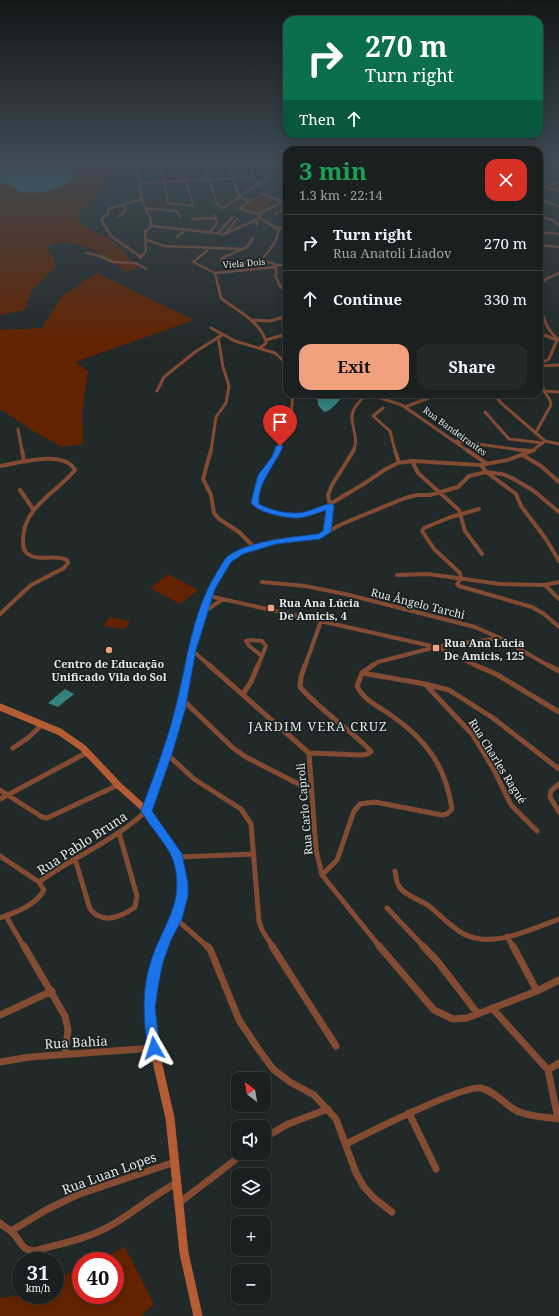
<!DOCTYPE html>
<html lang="en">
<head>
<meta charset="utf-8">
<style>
  :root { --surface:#1a201f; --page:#232828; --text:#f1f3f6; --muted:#9fa3a4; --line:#383e3d; --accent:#f2a17e }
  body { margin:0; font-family:"Noto Serif",serif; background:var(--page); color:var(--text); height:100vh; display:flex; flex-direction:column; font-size:15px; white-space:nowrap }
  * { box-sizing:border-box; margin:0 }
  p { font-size:13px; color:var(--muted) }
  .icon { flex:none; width:22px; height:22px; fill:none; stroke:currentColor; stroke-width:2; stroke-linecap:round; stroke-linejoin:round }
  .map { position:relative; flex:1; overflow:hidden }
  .sheet { position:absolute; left:283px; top:146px; width:260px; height:252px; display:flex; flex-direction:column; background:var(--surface); border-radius:12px; box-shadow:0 2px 10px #0003,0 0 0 1px var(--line) }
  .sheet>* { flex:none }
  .hud { position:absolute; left:283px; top:16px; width:260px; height:122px; border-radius:12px; box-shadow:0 2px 10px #0003,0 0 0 1px var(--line); background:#0b6e4f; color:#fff; overflow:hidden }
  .needle { width:26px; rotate:328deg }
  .fabs { position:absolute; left:231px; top:1072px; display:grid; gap:8px }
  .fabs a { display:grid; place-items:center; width:40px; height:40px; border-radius:8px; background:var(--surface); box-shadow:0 2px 10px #0003,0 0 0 1px var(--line); font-size:20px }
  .speed { position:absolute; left:12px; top:1252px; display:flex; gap:8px; font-size:20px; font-weight:700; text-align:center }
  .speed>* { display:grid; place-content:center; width:52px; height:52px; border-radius:50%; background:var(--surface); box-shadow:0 2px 10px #0003,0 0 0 1px var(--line); line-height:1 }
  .speed small { font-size:10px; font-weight:400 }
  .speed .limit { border:6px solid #d22; background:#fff; color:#111 }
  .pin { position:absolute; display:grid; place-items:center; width:34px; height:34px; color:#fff; margin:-41px -17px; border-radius:50% 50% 50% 0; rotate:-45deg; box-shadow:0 0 4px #0007 }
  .pin .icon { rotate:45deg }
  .me { position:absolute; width:44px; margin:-22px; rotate:354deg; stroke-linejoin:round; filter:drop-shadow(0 0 3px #0008) }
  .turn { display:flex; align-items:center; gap:14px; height:84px; padding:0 16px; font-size:18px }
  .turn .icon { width:52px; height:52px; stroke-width:2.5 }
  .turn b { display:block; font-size:28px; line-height:34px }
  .then { display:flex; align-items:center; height:38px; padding:0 16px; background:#0003; gap:8px; font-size:15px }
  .round { display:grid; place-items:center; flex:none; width:42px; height:42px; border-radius:12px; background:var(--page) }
  .head { display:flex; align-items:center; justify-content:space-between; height:68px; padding:0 16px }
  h1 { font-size:24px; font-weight:700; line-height:30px; color:#1e9e55 }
  .primary-button { display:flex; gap:8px; margin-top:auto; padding:8px 16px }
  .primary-button a { flex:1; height:46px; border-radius:12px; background:var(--accent); color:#111; font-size:16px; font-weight:700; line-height:46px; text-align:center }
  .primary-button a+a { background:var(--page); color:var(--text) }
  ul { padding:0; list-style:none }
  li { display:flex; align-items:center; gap:12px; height:56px; padding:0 16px; border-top:1px solid var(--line) }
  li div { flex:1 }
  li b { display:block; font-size:15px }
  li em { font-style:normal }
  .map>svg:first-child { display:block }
  .green { fill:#632300 }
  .water { fill:#338280 }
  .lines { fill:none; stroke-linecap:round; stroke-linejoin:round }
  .street-far4 { stroke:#824b32; stroke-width:2.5 }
  .street-far3 { stroke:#824b32; stroke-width:3 }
  .street-far2 { stroke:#824b32; stroke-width:4 }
  .street-far1 { stroke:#824b32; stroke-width:5 }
  .street { stroke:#824b32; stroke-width:7 }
  .secondary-far1 { stroke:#b45c33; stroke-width:7 }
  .secondary { stroke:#b45c33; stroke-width:9 }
  .route { fill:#1a73e8; stroke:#114b97 }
  .poi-dot { fill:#f2a17e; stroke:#192020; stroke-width:1.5 }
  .labels { text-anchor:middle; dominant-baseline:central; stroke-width:3.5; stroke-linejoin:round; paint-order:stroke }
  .far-street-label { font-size:9px; fill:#e3e7e7; stroke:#192020 }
  .poi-label { font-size:11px; font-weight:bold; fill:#e3e7e7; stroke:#192020; text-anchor:start }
  .street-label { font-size:11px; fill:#e3e7e7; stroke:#192020 }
  .quarter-label { font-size:13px; letter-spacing:1px; fill:#dbe4e4; stroke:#192020 }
  .near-street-label { font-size:13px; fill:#e3e7e7; stroke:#192020 }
</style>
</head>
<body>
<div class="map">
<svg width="559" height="1316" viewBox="0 0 559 1316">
  <rect width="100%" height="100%" fill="#222a29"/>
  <!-- green -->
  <path class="green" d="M0,161H100L110,164C106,179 101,192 90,203C85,208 80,209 76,216C85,231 107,234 120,247C127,254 128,261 138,265C136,271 131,271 125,271C109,255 72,236 50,245L48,250L56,264L55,267L32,290L25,310L0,315Z
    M255,197L276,200L259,212L240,208Z
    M97,273L194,320L75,362L88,371L82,412L83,444L62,447L35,432L0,409V330L42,328L62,296Z
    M168,574L198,590L180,604L150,588Z
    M109,617L130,621L125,629L104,626Z
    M125,1247L154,1304L141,1316H0V1298L21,1295H55V1279L81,1267V1295H115V1261H95Z"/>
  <!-- water -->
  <path class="water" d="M0,161H76L70,169L74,177C65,189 37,195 23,192C13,190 15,184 0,183Z
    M317,394H345L346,395C337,400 334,410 324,412L318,405Z
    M65,689L74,694L58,707L48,703Z"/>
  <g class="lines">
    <!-- street-far4 -->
    <path class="street-far4" d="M140,161L137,164C139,177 140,190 143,202C145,211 152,217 151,226
      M226,161L240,197
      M248,161L258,185
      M282,161L285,167L284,172
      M203,163L218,206L224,208L275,171L270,161
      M160,165L168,203L193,206L181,161
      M137,166L253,161
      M539,171L559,176
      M140,183L255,177
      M539,185L559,191
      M539,189L559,182
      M259,193L287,203
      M239,198L250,200L240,209L258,214L260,218L279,230L275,242L262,260
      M539,200L559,206
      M145,208L176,211L180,217
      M258,214L287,200
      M275,214L287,208
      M539,216L552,220L559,225
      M118,217L125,211L124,204
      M285,217L287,216
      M192,219L215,218
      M256,219L257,225
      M151,226L224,234L260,218
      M277,227L287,229
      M539,232L559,234
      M209,233L217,223L214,215
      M228,233V230L237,219
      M217,234L232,218
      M177,237L185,230
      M253,238L247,247L222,258L221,261C239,270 256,254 276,265V277L280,286
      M147,240L164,246L242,249
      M539,245L559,247
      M208,247L207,251L193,262L215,273
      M86,253L100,256L113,262L136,263
      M141,257L111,236L101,220L108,214V209L143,199
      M140,258L146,251L145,232L151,226
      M136,263L146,269
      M276,265H287
      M215,273L218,286
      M215,273L275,267
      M540,286L546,279L559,273"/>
    <!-- street-far3 -->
    <path class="street-far3" d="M218,285L221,298C238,312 258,319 266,341V343L260,348
      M279,285L287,292
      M539,290L541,285
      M539,294C541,311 544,329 559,340
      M253,320L270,321L287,316
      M211,328L235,341L275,353L287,364
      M539,333L557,340L549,359L539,364
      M266,340L287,334
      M539,366L559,365
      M157,391L164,377L195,352L222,335
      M544,391L559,392
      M368,394L402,405L468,451
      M495,394L500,402L545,441L559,444
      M405,407L434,396L452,394
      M383,408L373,416L390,431L395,451
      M485,412L509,439L543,443
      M18,429L22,451
      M536,432L551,405L550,400L544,391L539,369
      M456,441L527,451
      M211,451L216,417L226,403L229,386L223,367L218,337
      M279,451L280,433L291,417L293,394
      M353,451C361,438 347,422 354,409C357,404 362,399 366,394
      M532,451L545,441"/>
    <!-- street-far2 -->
    <path class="street-far2" d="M22,450L24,461
      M279,450L277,455L262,475L254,503C264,513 289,518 303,515C312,514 321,510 330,506
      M395,450L399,463
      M467,450L487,464
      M520,450L531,451
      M524,456L541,466L559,482
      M412,461L418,473L459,510L465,531L482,554
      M481,465L486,472L516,494L521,506L546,539L559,561
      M0,466C18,463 64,449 75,470C56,493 23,507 23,540C23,545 23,551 28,554C39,562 55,554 67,560L68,563L64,568L31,585L0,614
      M20,490L33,509
      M330,504L362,485L386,469L398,463L413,461L480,465L508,460L534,450
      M479,509L451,517L424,528L422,531L434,549L460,573L461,578L457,584L459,586L532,607L544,614L559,627
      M327,532L342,524L405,498L417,495H430L458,487L469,476L486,472L502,474L512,478L534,491L559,512
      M254,547L275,541L320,536L327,532L330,506L328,495L332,485L354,450
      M397,575L428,574L500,584L545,585L559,582
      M262,582L305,586L345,594L475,627L500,638L549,666
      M545,585L559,599
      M209,596L436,647L477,666
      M204,612L223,599
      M252,640L262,641L266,646L262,656L249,646L246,641Z
      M192,650L210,666
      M189,666C195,634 207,587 227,562C233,555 245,551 254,547L239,532L219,519L214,513L211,495L203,479L211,450
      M258,666L262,656
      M305,666L321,621
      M372,666L378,662L436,647L500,638"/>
    <!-- street-far1 -->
    <path class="street-far1" d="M209,665L309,753L316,850L322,875L380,947
      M305,665L301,677L300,687C321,711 348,728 371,751L370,753L362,755L309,753
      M475,665L496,674L559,712
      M548,665L559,671
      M362,673L425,684L449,690L493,718L559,769
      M425,684L472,734L493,768L511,805L537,831
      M243,694L251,682L258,665
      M182,699L233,748L246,757L312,791
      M13,748L28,738L43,724
      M167,754L194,779L241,809L251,824L259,921L262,930L273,947
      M559,784L551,791L550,797L559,812
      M0,790L42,817L47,818L118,785
      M0,799L88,752
      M0,856L39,882L44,890C35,906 16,912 0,918
      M178,857L254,854
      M75,859L90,909C103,925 121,917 135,907L137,896L119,833
      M395,871C396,876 396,882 399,886C404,895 420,900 429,906C440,915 450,926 462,933C491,950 531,929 559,919
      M322,875L337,860L354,811L360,804L375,802L442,815L447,814L452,809C446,767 426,739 392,716C379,706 364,701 357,686L362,673L373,665
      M39,882C73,857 114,841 145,812C151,807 153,794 155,787C170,747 181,707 189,665
      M387,908L424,947
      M6,916L24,947
      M176,919L208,947
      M507,936L513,947"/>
    <!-- street -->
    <path class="street" d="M24,946L65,1016L68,1030L65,1054
      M207,946L210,949L239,1020L259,1050L273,1069L290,1082L314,1095L336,1119L356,1173L364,1187L375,1199L392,1212
      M272,946L336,1046
      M379,946L434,1010L453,1019L467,1018L537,991L559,980
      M423,946L438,962L478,1014
      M513,946L537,991
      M492,1008L548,1070L558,1119
      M0,1015L52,991
      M0,1062L30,1057L154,1048
      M548,1070L559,1063
      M409,1113L436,1169
      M264,1138L288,1124L328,1109
      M346,1144C368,1133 462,1085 481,1088C495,1091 505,1105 517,1111C530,1117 545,1117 559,1119
      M179,1203L244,1153
      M0,1223C4,1227 9,1229 13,1233C21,1241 21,1250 34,1251C60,1244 87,1239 110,1226C133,1213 153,1195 177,1183
      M11,1231L46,1210L77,1195L175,1162"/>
    <!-- secondary-far1 -->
    <path class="secondary-far1" d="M0,707L60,732L83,748L118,785L147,811L178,857L183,884L176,919L162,947"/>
    <!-- secondary -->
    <path class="secondary" d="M163,946L157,962L151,987L149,1008L154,1048L170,1118L184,1253L198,1316"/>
  </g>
  <!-- sky -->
  <linearGradient id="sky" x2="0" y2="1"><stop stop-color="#131717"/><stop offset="0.47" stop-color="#3e4a54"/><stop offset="1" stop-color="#3e4a54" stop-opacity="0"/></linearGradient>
  <rect width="559" height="345" fill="url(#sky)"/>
  <!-- route -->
  <path class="route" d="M280,444L283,446C276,464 257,483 259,504C272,511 294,516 308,511C316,509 325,503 333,504L334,506L331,532L320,539L276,544L243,554L231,562L215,589L196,650L185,710L172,754L152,811L182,854L188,884V896L182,919L171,940L163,962L158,987L155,1008L160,1048L158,1053L154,1055L149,1053L147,1048C144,1016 141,993 151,961C163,924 186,902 173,860C169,847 149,825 141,811C153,778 166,745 175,710C187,664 191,614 217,572C220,568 222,563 225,559C242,541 294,537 318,534L323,531L326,510C317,513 308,517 299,518C289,519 254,512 251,502L258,475L272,457L276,446Z"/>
  <!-- markers -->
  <g class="poi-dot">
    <rect x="267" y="604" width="8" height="8" rx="2"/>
    <rect x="432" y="644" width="8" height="8" rx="2"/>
    <circle cx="109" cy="650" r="4"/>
  </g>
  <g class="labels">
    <!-- far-street labels -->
    <g class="far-street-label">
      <text transform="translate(244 263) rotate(-5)">Viela Dois</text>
      <text transform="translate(455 431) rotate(36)">Rua Bandeirantes</text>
    </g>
    <!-- poi labels -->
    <g class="poi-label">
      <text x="279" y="602">Rua Ana Lúcia<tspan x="279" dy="13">De Amicis, 4</tspan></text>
      <text x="444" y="642">Rua Ana Lúcia<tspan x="444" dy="13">De Amicis, 125</tspan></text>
      <text x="109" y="663" text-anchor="middle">Centro de Educação<tspan x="109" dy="13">Unificado Vila do Sol</tspan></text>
    </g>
    <!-- street labels -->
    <g class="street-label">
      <text transform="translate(418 603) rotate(14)">Rua Ângelo Tarchi</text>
      <text transform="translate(498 761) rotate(58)">Rua Charles Ragué</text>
      <text transform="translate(304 809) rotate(-95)">Rua Carlo Caproli</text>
    </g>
    <!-- quarter labels -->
    <g class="quarter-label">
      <text x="318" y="726">JARDIM VERA CRUZ</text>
    </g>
    <!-- near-street labels -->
    <g class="near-street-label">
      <text transform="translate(82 843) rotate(-33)">Rua Pablo Bruna</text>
      <text transform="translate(76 1042) rotate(-3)">Rua Bahía</text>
      <text transform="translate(109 1173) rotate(-20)">Rua Luan Lopes</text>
    </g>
  </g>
</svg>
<div class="fabs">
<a><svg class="needle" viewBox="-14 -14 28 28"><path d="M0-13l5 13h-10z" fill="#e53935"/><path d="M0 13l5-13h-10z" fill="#9fa3a4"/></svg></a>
<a><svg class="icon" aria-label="sound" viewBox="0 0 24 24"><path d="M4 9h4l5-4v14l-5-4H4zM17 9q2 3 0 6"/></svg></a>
<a><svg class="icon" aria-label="layers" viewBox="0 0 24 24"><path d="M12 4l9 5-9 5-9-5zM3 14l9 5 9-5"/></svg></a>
<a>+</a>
<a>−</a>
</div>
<div class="speed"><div>31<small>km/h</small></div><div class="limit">40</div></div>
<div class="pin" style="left:280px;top:446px;background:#d93025"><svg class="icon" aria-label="arrive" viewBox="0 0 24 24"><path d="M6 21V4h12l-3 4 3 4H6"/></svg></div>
<svg class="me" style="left:154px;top:1048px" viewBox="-20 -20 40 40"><path d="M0-17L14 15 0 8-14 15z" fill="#1a73e8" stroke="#fff" stroke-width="4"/></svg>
<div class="hud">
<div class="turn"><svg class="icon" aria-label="right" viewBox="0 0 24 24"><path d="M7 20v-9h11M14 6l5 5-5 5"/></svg><div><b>270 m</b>Turn right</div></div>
<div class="then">Then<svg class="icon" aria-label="ahead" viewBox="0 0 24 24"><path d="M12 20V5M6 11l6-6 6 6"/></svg></div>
</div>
<section class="sheet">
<div class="head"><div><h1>3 min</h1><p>1.3 km · 22:14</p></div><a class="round" style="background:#d93025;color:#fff"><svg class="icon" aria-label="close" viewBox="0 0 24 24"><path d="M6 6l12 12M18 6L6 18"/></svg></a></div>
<ul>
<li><svg class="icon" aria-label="right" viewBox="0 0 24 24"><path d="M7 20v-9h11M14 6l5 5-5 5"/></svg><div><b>Turn right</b><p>Rua Anatoli Liadov</p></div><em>270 m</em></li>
<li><svg class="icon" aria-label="ahead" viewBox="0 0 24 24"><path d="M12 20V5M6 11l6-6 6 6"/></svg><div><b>Continue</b></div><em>330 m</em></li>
</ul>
<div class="primary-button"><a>Exit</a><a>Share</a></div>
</section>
</div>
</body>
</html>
